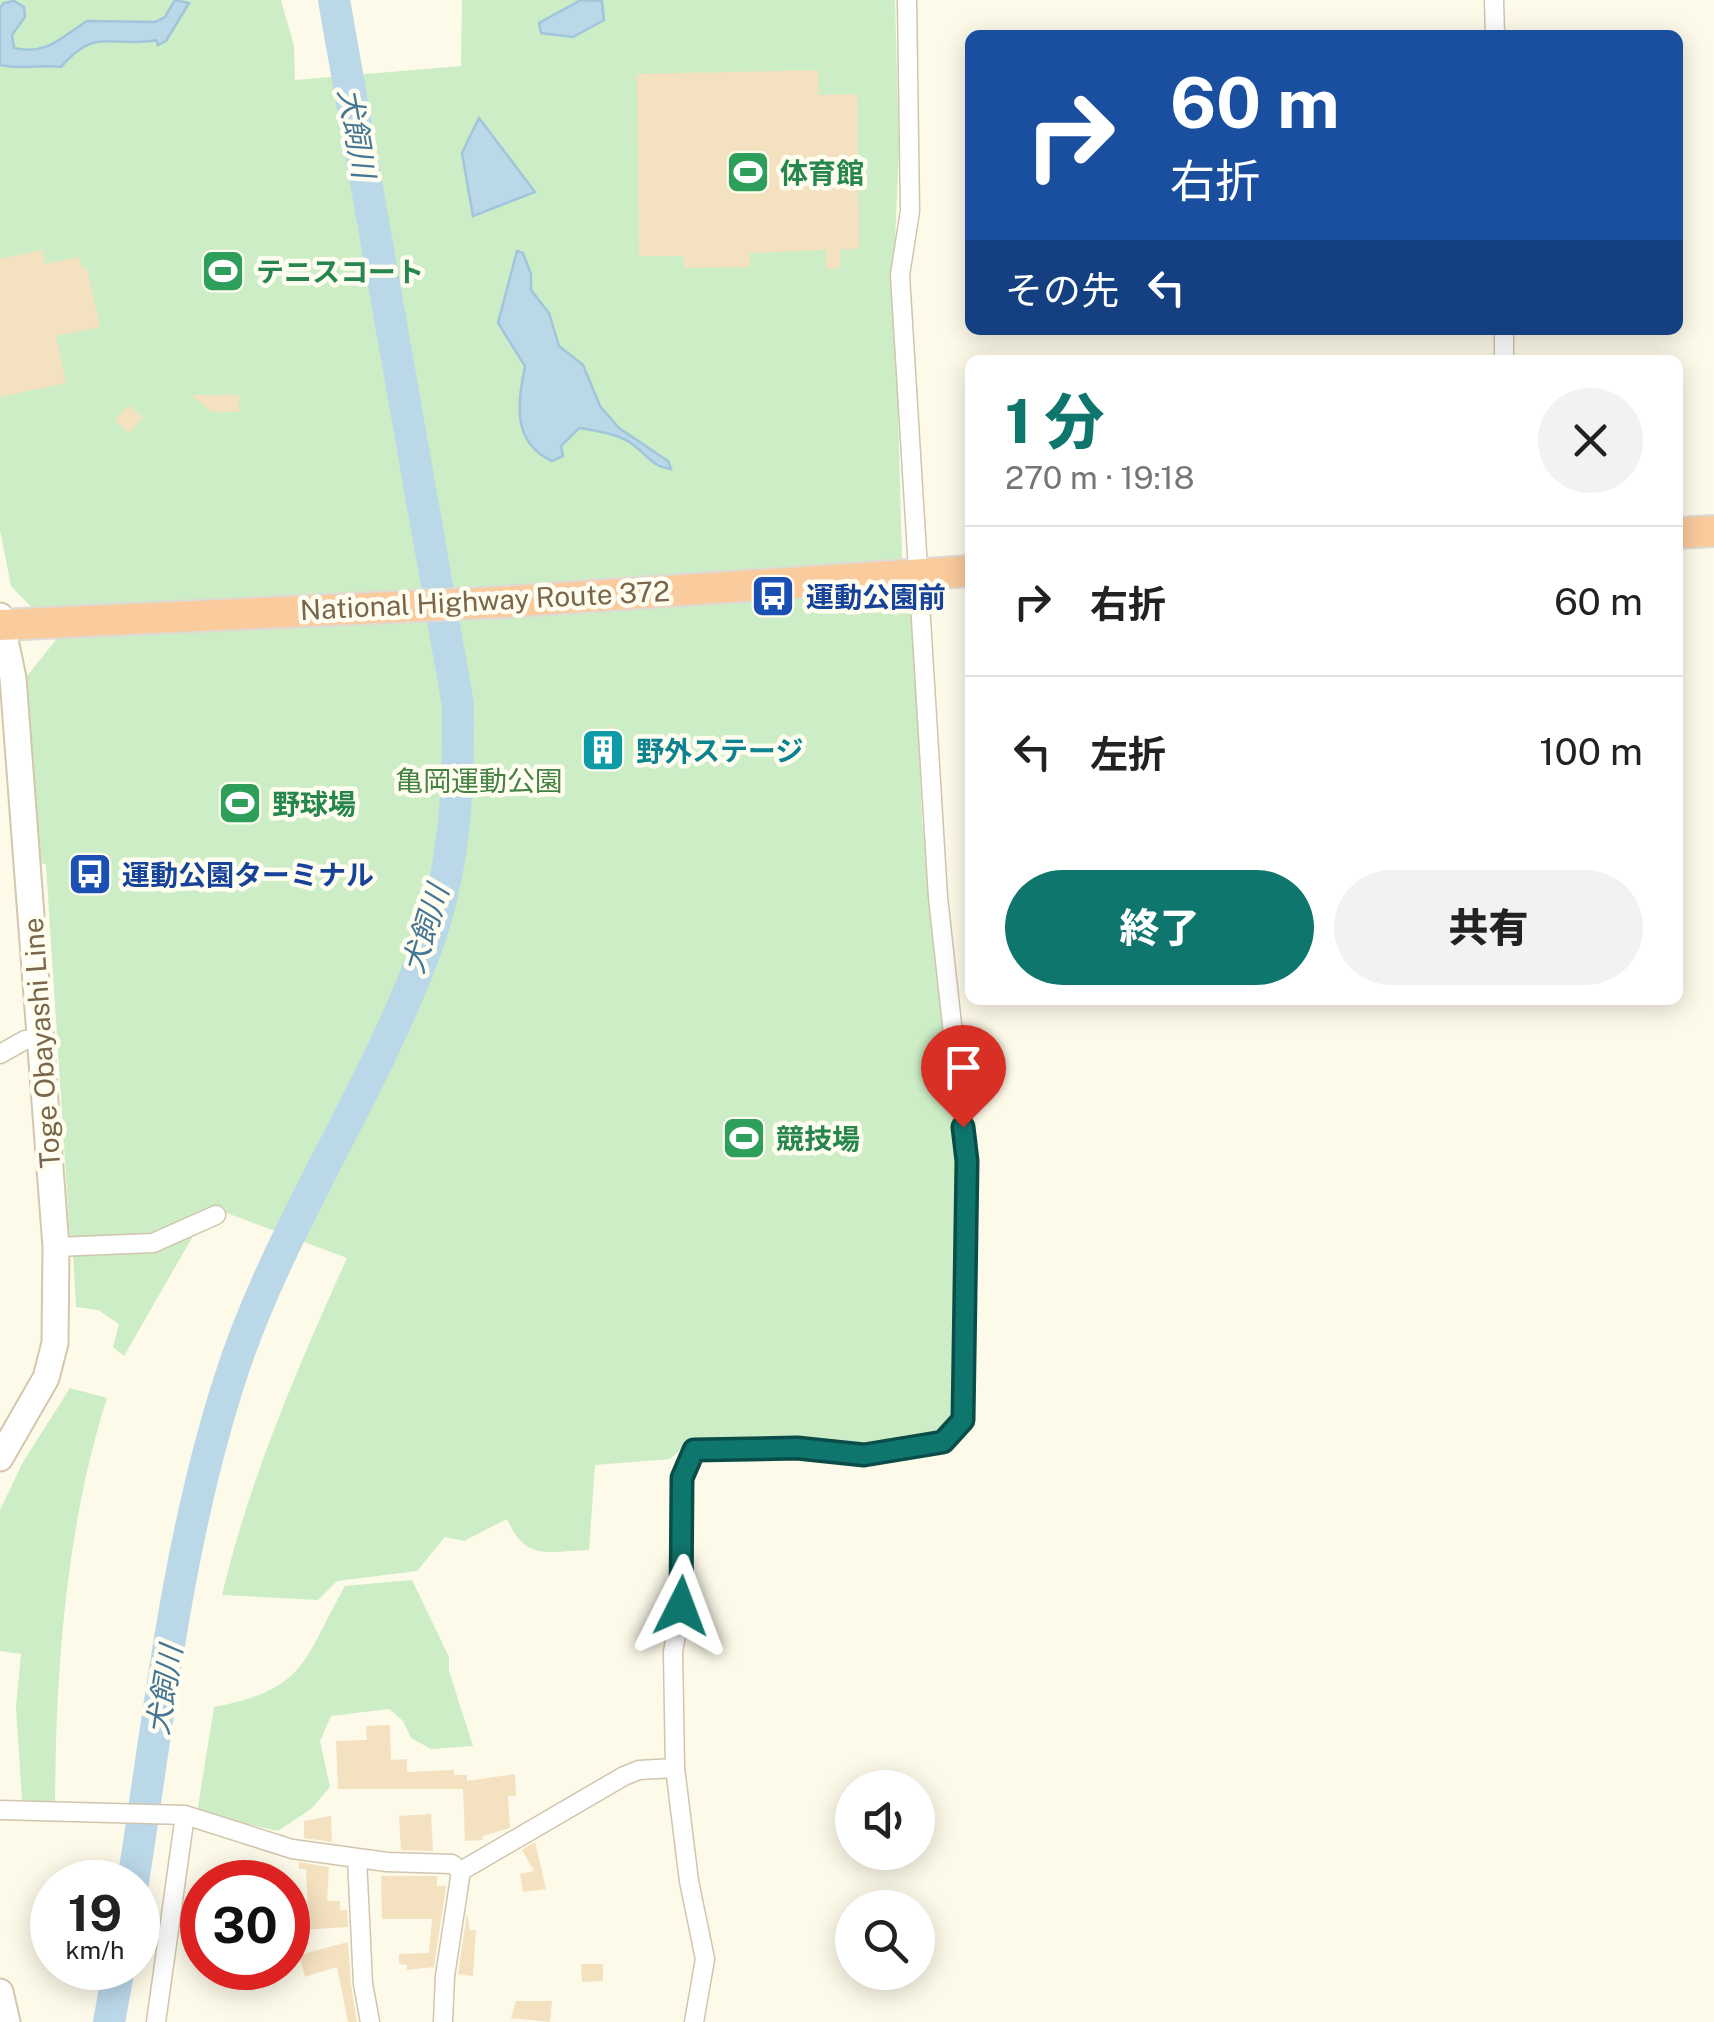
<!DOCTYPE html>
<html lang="ja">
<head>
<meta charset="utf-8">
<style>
  :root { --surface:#fff; --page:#f2f2f2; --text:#222; --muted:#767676; --line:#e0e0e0; --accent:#0f766e }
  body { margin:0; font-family:"Public Sans","Noto Sans JP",sans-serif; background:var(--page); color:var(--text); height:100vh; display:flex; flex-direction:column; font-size:38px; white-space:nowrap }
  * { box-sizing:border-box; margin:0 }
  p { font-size:32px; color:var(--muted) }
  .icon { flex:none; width:55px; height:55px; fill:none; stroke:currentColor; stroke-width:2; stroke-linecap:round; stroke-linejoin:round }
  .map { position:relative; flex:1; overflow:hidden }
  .side { position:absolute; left:965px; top:355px; width:718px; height:650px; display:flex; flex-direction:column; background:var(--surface); border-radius:15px; box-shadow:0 5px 25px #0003 }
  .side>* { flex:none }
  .guide { position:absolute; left:965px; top:30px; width:718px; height:305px; border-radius:15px; box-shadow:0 5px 25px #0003; background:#1a4fa0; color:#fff; overflow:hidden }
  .fabs { position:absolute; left:835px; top:1770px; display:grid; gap:20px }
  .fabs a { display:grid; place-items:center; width:100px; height:100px; border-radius:50%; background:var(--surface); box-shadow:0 5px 25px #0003; font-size:50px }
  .speed { position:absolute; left:30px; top:1860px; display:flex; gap:20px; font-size:50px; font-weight:700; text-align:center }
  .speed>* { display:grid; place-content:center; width:130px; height:130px; border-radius:50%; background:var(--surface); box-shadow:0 5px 25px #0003; line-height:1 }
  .speed small { font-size:25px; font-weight:400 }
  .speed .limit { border:15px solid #d22; background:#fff; color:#111 }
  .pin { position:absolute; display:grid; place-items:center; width:85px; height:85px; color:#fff; margin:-102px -42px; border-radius:50% 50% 50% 0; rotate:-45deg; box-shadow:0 0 10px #0007 }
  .pin .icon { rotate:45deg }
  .me { position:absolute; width:110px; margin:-55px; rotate:3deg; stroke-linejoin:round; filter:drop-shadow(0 0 8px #0008) }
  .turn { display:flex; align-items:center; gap:35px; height:210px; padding:0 40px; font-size:45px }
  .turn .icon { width:130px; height:130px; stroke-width:2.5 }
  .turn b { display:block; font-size:70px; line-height:85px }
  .then { display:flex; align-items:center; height:95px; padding:0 40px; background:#0003; gap:20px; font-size:38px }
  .round { display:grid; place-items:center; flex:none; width:105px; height:105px; border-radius:52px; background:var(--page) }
  .overview { display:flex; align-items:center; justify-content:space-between; height:170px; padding:0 40px }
  h1 { font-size:60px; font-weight:800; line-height:75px; color:var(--accent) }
  .action { display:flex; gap:20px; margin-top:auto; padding:20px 40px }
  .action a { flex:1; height:115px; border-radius:60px; background:var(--accent); color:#fff; font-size:40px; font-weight:800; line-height:115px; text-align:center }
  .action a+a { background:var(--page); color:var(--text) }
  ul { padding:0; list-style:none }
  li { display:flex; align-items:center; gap:30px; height:150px; padding:0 40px; border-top:2px solid var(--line) }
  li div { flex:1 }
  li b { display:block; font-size:38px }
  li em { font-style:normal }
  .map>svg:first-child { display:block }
  .green { fill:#ccedc6 }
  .water { fill:#bbd8e9; stroke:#a1c5db; stroke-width:2.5 }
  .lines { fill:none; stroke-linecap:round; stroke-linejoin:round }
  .river { stroke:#bbd8e9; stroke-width:32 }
  .building { fill:#f4e1bf }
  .street-casing { stroke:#d1c5ad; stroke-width:21 }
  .secondary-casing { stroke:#d4c7aa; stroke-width:29 }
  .highway-casing { stroke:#dfdad4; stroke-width:34 }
  .street { stroke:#fff; stroke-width:18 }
  .secondary { stroke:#fff; stroke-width:25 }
  .highway { stroke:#facb9d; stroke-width:30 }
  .route-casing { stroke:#0a4d48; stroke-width:25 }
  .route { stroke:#0f766e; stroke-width:18 }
  .labels { text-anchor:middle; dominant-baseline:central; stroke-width:9; stroke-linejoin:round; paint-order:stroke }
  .leisure-label { font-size:28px; font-weight:bold; fill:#27864d; stroke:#fffdf0; text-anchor:start }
  .transit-label { font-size:28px; font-weight:bold; fill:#164399; stroke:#fffdf0; text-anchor:start }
  .street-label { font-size:28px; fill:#7a664a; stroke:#fffdf0 }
  .culture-label { font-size:28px; font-weight:bold; fill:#0d838f; stroke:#fffdf0; text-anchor:start }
  .park-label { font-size:28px; fill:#458142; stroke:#fffdf0 }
  .water-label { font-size:30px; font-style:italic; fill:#457695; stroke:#fffdf0 }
</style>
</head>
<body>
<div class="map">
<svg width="1714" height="2022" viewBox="0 0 1714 2022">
  <rect width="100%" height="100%" fill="#fdfae9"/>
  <!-- green -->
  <path class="green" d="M0,0H281L294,46L295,80L461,66L462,0H895L899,150L894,263L902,556L904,593L913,600L922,818L956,1166L951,1418L939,1432L868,1445L800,1438L689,1442L670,1459L595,1465L589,1550C547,1551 526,1562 507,1519L464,1541L445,1537L417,1571L337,1581L318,1600L222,1595C250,1477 297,1369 347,1258L211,1207L150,1237L70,1238L46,865L36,860L23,681L55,641L54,612H36L11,586L0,530Z
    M197,1229L124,1356L113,1347L119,1324L98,1310L76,1307L73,1253Z
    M70,1388L107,1398C66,1527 56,1666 55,1801H22L16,1707L21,1654L0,1651V1510L23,1462Z
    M412,1580L449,1657V1671L473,1746L431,1749L411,1738L403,1721L389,1709L331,1716L320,1741L330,1787L311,1809L278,1831L197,1813L214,1707C307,1689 302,1662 345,1586Z"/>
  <!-- water -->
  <path class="water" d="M175,0L189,3L166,41L158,45L156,40C113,49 97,25 61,67C45,64 22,70 0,65V8L4,3L14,1L24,7L25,17L12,35L14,48C47,56 63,36 87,21L155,22L165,17Z
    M581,0L602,1L604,20L573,37L541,33L539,23Z
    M479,118L535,192L473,216L462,153Z
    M517,251L523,253L531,274V290L549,313L559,346L583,365L600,406L619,428L668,461L671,469C652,466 650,458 636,447C622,434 597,431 579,428L561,446L563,456L552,461C511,442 518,402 525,366L498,323Z"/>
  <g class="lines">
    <!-- river -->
    <path class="river" d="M133,1882C159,1716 177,1546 228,1385C276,1232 370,1100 425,951C455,872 459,788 458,705L334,0
      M109,2022L119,1968"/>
  </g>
  <!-- building -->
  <path class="building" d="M818,70L819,95L857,94L859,249H840V268L826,269V250L750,253V267L684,268L683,256H639L637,74Z
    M42,250L45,264L80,257L82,269L87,268L100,327L56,336L66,383L0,397V259Z
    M191,395H239V412H212Z
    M128,405L143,417L129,433L115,421Z
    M614,725L617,770L591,758L590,742Z
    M390,1725L391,1760L407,1759V1772L454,1770V1775H467V1781L515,1774L516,1796H508L510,1828L483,1836V1840L465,1841L463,1789H338L336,1741L367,1740L366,1726Z
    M431,1814L433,1851L401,1850L399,1816Z
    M331,1816L332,1842L304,1838V1821Z
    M535,1842L546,1889L523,1892L520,1874L534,1871L522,1850Z
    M299,1862L329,1867L327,1901H340V1910H347L348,1927L301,1930L300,1912L308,1911L306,1869H299Z
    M381,1876H437V1886H446L434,1967L407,1970V1965L399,1964V1954L429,1953L432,1919H382Z
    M467,1913L470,1930H476L473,1976L458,1974Z
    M348,1942L351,1985L357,2022H348L337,1967L305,1977L299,1955Z
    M581,1964H603V1981L582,1982Z
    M516,2001H552L550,2022L511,2018Z"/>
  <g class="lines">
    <!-- street casing -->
    <g class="street-casing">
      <path id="street" d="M1494,0L1495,35
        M1504,330V360
        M0,1054L25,1040L41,1039
        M56,1247L153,1243L216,1215
        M0,1810L185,1815L292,1849L387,1862L452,1864L461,1871
        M357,1858L363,1984L370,2022
        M156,2022L185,1815
        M443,2022L445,1976L461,1871L624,1776L639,1770L675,1768
        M694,2022L705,1959L689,1881L675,1768L673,1652L681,1606L682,1478L694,1450L797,1448L864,1455L943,1441L963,1420L967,1161L938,897L900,275L910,211L907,0"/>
    </g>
    <!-- secondary casing -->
    <g class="secondary-casing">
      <path id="secondary" d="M0,616L13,678L56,1247L55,1343L46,1378L0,1458
        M0,1992L7,2022"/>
    </g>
    <!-- highway casing -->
    <g class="highway-casing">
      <path id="highway" d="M1678,533L1714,531
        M0,625L502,602L970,571"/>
    </g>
    <!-- street -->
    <use href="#street" class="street"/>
    <!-- secondary -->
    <use href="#secondary" class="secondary"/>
    <!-- highway -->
    <use href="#highway" class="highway"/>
  </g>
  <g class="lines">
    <!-- route casing -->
    <g class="route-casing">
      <path id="route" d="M681,1606L682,1478L694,1450L797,1448L864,1455L943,1442L963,1420L967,1161L963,1127"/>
    </g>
    <!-- route -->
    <use href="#route" class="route"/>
  </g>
  <!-- icons -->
  <defs>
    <g id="stadium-square" transform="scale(2.25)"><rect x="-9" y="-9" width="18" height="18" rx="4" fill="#2e9e5b" stroke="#fffdf0"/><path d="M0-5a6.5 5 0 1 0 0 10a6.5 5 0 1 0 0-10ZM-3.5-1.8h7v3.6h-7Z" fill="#fff"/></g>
    <g id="bus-square" transform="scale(2.25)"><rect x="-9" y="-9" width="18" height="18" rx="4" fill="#1a4fb4" stroke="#fffdf0"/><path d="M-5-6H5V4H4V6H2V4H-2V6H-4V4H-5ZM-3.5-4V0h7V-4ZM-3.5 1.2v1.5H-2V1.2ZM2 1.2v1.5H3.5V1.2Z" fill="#fff"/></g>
    <g id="building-square" transform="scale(2.25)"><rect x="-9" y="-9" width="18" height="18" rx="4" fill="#0f9aa8" stroke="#fffdf0"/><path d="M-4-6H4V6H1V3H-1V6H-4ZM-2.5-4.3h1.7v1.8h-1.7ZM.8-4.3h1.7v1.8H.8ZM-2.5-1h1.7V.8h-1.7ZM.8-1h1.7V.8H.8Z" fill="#fff"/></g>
  </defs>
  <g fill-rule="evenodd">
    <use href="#stadium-square" x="748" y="172"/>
    <use href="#stadium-square" x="223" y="271"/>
    <use href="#bus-square" x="773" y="596"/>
    <use href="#building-square" x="603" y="750"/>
    <use href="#stadium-square" x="240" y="803"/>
    <use href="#bus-square" x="90" y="874"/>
    <use href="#stadium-square" x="744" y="1138"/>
  </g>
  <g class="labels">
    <!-- leisure labels -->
    <g class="leisure-label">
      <text x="780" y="172">体育館</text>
      <text x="256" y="271">テニスコート</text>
      <text x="272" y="803">野球場</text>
      <text x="776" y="1138">競技場</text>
    </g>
    <!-- transit labels -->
    <g class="transit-label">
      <text x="806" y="596">運動公園前</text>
      <text x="122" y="874">運動公園ターミナル</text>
    </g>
    <!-- street labels -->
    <g class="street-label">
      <text transform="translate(485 600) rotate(-3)">National Highway Route 372</text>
      <text transform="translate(41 1043) rotate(-94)">Toge Obayashi Line</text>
    </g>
    <!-- culture labels -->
    <g class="culture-label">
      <text x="636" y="750">野外ステージ</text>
    </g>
    <!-- park labels -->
    <g class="park-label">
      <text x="479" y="780">亀岡運動公園</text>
    </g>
    <!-- water labels -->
    <g class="water-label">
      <text transform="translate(357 133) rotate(80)">犬飼川</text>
      <text transform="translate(425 929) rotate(-73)">犬飼川</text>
      <text transform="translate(164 1690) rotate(-81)">犬飼川</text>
    </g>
  </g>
</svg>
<div class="fabs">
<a><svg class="icon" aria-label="sound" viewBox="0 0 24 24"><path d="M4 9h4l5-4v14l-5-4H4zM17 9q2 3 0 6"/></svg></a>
<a><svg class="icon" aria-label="search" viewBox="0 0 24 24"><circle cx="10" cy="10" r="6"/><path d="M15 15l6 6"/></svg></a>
</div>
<div class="speed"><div>19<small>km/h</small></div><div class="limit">30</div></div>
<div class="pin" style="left:963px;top:1127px;background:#d93025"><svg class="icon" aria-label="arrive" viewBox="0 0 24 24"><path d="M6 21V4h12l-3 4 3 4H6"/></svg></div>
<svg class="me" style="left:681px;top:1606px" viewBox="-20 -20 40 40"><path d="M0-17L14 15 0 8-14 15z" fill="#0f766e" stroke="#fff" stroke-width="4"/></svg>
<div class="guide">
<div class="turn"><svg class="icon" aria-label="right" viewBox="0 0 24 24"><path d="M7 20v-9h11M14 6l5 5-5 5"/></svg><div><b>60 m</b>右折</div></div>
<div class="then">その先<svg class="icon" aria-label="left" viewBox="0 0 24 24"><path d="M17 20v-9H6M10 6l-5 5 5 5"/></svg></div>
</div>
<section class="side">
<div class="overview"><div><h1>1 分</h1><p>270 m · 19:18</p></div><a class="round"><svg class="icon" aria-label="close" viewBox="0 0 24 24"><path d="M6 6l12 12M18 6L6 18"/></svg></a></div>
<ul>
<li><svg class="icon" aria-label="right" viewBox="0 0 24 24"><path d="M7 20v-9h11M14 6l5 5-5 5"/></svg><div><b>右折</b></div><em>60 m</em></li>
<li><svg class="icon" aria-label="left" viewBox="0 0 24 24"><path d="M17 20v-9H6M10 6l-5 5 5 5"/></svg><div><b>左折</b></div><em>100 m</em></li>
</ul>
<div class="action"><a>終了</a><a>共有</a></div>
</section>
</div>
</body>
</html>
